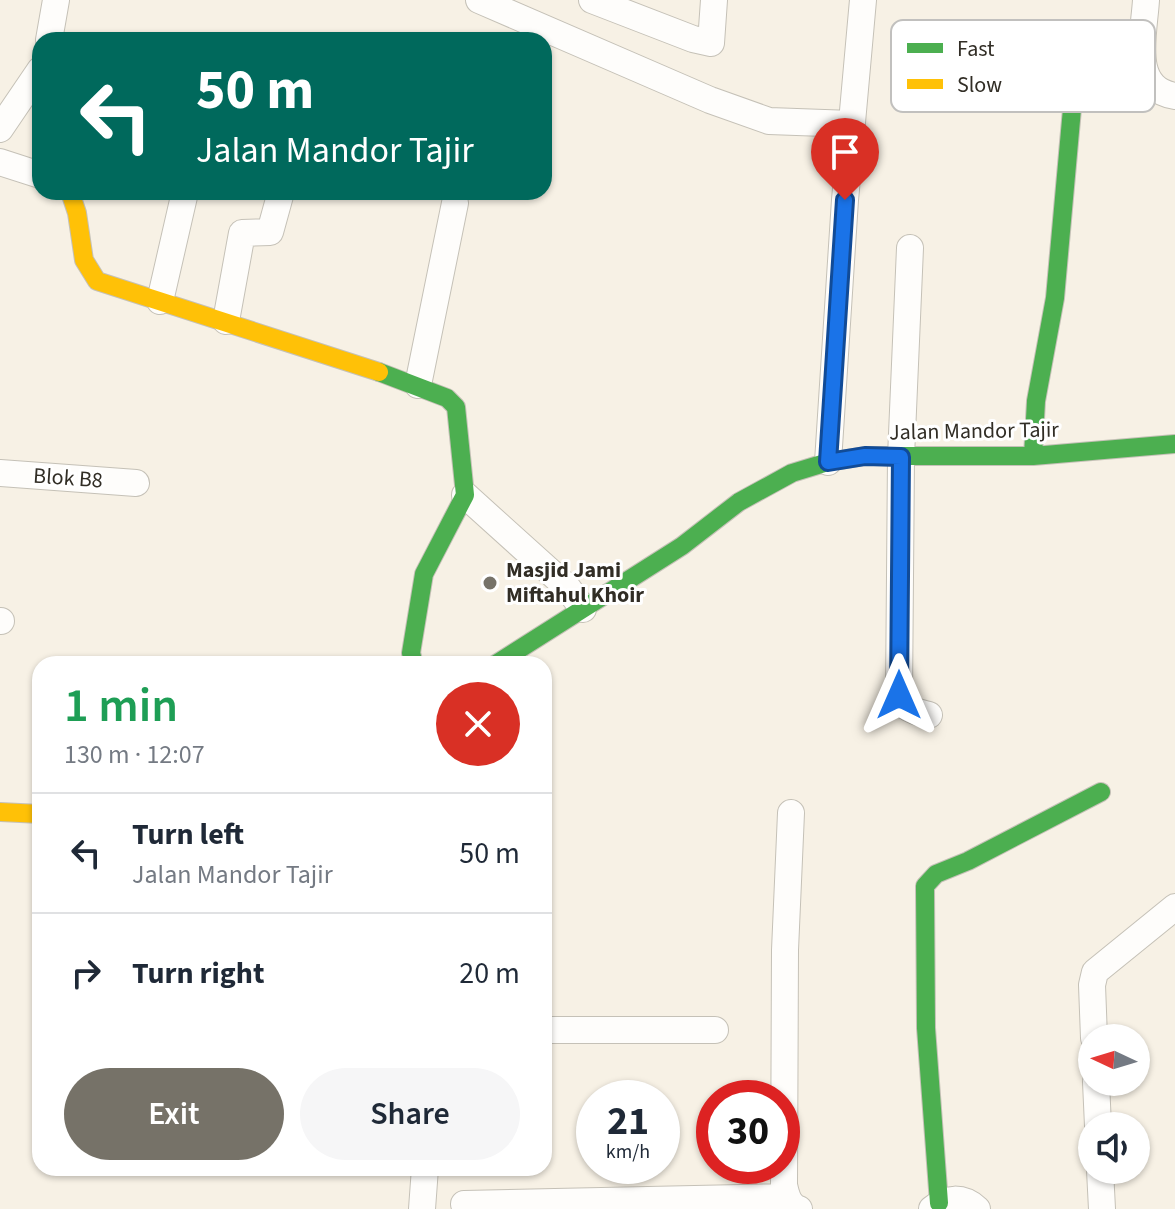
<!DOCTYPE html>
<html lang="en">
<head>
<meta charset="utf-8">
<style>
  :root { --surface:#fff; --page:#f6f6f7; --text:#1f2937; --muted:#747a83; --line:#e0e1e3; --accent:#767268 }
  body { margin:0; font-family:"Source Sans 3",sans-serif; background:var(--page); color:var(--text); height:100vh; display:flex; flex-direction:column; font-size:30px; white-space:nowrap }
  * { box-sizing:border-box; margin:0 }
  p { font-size:26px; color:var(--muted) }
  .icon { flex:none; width:44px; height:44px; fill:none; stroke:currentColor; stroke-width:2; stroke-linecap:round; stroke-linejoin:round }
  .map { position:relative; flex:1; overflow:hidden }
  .details { position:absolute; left:32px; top:656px; width:520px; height:520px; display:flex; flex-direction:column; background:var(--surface); border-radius:24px; box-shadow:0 2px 6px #0004 }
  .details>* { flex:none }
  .hud { position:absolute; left:32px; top:32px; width:520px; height:168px; border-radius:24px; box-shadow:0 2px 6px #0004; background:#00695c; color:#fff; overflow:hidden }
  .needle { width:52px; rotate:274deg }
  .buttons { position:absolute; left:1078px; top:1024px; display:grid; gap:16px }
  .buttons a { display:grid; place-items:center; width:72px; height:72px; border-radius:50%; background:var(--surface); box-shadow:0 2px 6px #0004; font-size:40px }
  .speed { position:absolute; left:576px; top:1080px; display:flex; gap:16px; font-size:40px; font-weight:700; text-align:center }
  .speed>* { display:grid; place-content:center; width:104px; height:104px; border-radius:50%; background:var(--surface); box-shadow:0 2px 6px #0004; line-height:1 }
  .speed small { font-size:20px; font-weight:400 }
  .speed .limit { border:12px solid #d22; background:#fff; color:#111 }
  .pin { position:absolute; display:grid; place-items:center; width:68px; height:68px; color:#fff; margin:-82px -34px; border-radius:50% 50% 50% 0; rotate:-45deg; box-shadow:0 0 8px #0007 }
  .pin .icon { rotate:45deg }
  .me { position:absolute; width:88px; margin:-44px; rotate:0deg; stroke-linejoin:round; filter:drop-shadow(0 0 6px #0008) }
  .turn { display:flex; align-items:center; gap:28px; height:168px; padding:0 32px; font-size:36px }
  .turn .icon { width:104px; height:104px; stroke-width:2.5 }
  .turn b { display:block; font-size:56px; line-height:68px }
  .round { display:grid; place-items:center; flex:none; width:84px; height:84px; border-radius:42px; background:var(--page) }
  .head { display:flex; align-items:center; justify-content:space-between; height:136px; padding:0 32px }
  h1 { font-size:48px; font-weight:600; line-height:60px; color:#1e9e55 }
  .button { display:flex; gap:16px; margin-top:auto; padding:16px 32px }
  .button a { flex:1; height:92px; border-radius:48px; background:var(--accent); color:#fff; font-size:32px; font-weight:600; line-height:92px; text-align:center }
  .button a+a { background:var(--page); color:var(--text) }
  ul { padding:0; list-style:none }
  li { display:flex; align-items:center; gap:24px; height:120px; padding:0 32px; border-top:2px solid var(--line) }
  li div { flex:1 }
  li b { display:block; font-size:30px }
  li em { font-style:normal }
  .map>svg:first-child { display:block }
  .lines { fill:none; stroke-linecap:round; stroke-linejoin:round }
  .street-casing { stroke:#c5c1b7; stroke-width:28 }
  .fast-casing { stroke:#c5c1b7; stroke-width:20 }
  .slow-casing { stroke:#c5c1b7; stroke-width:20 }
  .street { stroke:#fefdfb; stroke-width:26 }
  .fast { stroke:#4caf50; stroke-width:18 }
  .slow { stroke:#ffc107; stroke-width:18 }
  .route-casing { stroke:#114b97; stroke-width:20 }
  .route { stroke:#1a73e8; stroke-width:14 }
  .poi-dot { fill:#767268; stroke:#fff; stroke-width:3 }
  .labels { text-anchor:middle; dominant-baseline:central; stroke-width:6; stroke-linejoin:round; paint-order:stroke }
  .street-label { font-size:22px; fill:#312d25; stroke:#fff }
  .poi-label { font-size:22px; font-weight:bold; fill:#312d25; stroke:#fff; text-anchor:start }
  .key { fill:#fff; stroke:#c1c0be; stroke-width:2 }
  .key-label { font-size:22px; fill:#312d25 }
</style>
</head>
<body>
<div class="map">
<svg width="1175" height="1209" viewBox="0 0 1175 1209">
  <rect width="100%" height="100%" fill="#f7f1e5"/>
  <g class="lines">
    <!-- street casing -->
    <g class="street-casing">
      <path id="street" d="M479,0L710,100L769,121L852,124
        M592,0L693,39L711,43L714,0
        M1146,0C1144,35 1129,88 1175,96
        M49,40L56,0
        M0,129L40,70
        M0,162L40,175
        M910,248L901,457L899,695C905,710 914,711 929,715
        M160,301L185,192
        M226,321L242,233L270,232L281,192
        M418,385L455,203
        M828,462L845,200L863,0
        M0,473L136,483
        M465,495L567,587L583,609
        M0,621H1
        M791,813L785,950L784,1185C786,1194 788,1206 799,1209
        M544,1030H715
        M1094,1038L1092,985L1095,972L1175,907
        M1096,1082L1098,1126
        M1100,1170L1102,1209
        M464,1204L786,1197
        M422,1209L425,1168
        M932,1209C946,1197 963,1196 977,1209"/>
    </g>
    <!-- fast casing -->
    <g class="fast-casing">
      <path id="fast" d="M944,87L1054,90L1065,96L1072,109L1055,298L1036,401L1033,456
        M379,372L447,398L456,407L465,495L424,574L411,653L414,664
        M496,664L682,546L739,502L792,473L828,462L865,456H1033L1175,444
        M939,1203L926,1028L925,886L936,874L968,861L1101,792"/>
    </g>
    <!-- slow casing -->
    <g class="slow-casing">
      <path id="slow" d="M70,192L77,213L84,260L97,281L379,372
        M0,812L40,814"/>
    </g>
    <!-- street -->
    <use href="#street" class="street"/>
    <!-- fast -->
    <use href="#fast" class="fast"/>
    <!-- slow -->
    <use href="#slow" class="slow"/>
  </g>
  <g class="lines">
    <!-- route casing -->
    <g class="route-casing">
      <path id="route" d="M845,200L828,462L865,456L901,457L899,695"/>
    </g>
    <!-- route -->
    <use href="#route" class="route"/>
  </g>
  <!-- markers -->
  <circle class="poi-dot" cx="490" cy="583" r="8"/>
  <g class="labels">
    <!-- street labels -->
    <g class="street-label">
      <text transform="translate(974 431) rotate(-1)">Jalan Mandor Tajir</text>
      <text transform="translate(68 478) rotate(4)">Blok B8</text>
    </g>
    <!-- poi labels -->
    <g class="poi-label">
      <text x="506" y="570">Masjid Jami<tspan x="506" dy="25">Miftahul Khoir</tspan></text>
    </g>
  </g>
  <!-- legend -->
  <rect x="891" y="20" width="264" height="92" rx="12" class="key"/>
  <rect x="907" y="43" width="36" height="10" fill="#4caf50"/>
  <rect x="907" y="79" width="36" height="10" fill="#ffc107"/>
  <g class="key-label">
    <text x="957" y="56">Fast</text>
    <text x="957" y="92">Slow</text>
  </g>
</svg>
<div class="buttons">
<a><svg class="needle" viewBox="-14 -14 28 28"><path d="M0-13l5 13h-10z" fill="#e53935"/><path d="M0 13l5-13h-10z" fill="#747a83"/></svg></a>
<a><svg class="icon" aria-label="sound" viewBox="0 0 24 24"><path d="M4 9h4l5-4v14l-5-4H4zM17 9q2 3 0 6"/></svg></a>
</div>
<div class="speed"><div>21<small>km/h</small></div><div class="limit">30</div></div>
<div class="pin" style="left:845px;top:200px;background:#d93025"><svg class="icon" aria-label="arrive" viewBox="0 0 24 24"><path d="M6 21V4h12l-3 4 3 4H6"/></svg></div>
<svg class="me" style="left:899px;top:695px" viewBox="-20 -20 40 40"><path d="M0-17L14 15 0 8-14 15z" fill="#1a73e8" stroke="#fff" stroke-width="4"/></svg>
<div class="hud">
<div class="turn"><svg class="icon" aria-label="left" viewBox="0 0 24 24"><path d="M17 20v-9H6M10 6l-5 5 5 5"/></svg><div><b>50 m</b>Jalan Mandor Tajir</div></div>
</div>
<section class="details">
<div class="head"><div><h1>1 min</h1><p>130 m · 12:07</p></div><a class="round" style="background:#d93025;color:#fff"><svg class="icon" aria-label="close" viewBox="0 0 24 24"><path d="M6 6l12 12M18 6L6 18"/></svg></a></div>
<ul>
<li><svg class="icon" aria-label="left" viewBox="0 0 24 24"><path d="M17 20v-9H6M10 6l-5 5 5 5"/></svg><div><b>Turn left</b><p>Jalan Mandor Tajir</p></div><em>50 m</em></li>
<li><svg class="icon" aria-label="right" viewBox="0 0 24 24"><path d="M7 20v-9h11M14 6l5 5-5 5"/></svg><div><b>Turn right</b></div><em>20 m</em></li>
</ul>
<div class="button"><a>Exit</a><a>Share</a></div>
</section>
</div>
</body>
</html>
